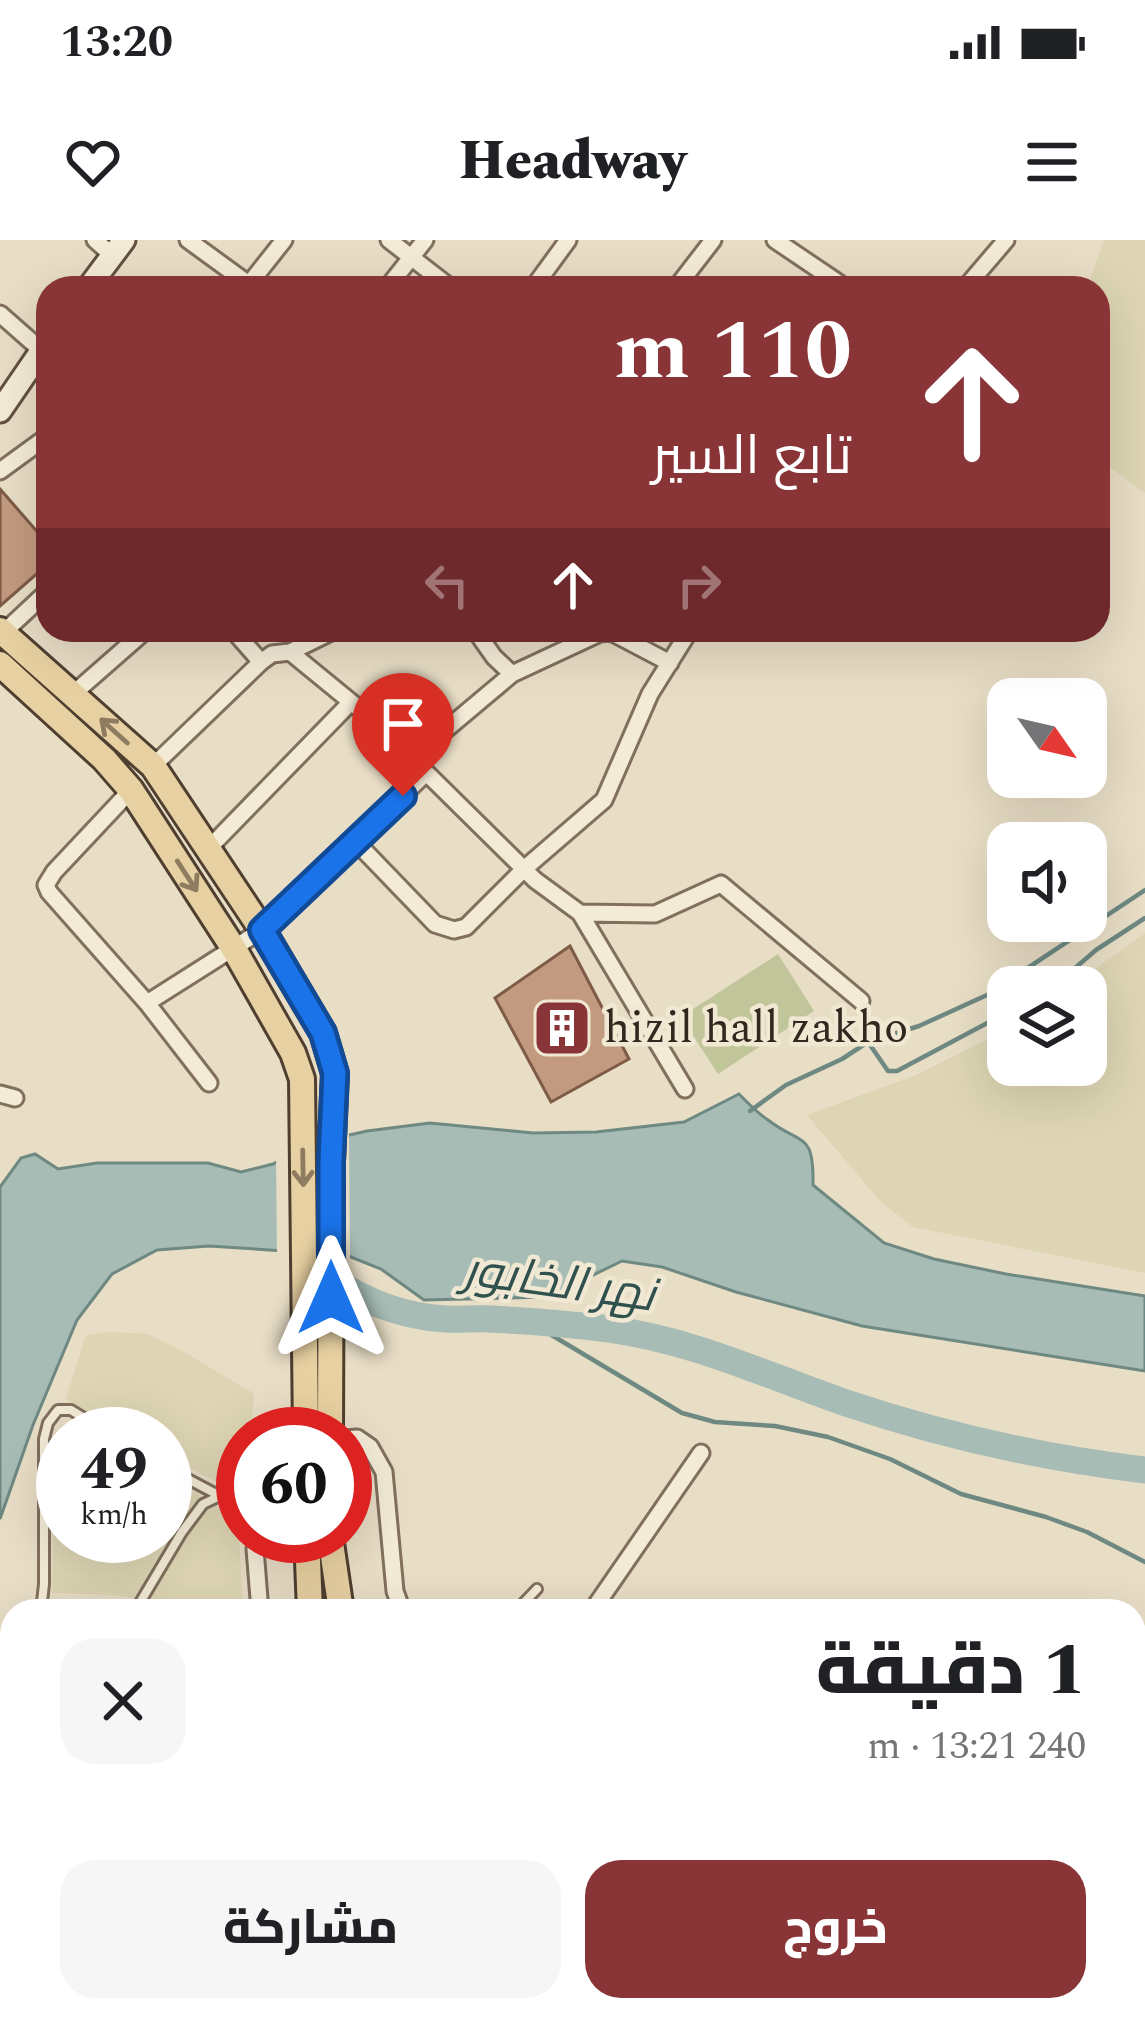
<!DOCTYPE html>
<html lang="ar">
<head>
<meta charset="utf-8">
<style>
  :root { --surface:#fff; --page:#f6f6f6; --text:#202124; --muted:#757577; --accent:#893436 }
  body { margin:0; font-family:Spectral,Cairo,serif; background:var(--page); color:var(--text); direction:rtl; height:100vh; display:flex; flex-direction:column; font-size:45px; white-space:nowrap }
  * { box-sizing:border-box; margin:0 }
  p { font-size:39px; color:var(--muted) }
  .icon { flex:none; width:66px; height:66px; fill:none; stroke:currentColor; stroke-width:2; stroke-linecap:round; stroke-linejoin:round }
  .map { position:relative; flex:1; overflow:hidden; direction:ltr }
  .panel { position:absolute; left:0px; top:1359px; width:1146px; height:423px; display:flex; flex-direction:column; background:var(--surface); border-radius:36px 36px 0 0; box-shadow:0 12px 48px #0002; direction:rtl }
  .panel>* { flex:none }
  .top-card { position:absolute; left:36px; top:36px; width:1074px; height:366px; border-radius:36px; box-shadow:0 12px 48px #0002; direction:rtl; background:#893436; color:#fff; overflow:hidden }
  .needle { width:78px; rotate:124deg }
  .buttons { position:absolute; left:987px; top:438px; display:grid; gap:24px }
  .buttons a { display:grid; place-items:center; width:120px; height:120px; border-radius:24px; background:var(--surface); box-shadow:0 12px 48px #0002; font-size:60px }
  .speed { position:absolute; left:36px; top:1167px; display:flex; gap:24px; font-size:60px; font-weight:700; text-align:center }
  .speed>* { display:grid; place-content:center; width:156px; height:156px; border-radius:50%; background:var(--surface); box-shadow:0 12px 48px #0002; line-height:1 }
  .speed small { font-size:30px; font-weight:400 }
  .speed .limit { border:18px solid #d22; background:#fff; color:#111 }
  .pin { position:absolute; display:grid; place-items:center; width:102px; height:102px; color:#fff; margin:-123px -51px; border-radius:50% 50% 50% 0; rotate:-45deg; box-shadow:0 0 12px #0007 }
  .pin .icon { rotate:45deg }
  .me { position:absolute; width:132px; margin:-66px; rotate:0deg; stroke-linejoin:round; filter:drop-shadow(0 0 9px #0008) }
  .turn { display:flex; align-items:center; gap:42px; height:252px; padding:0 60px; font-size:54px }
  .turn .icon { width:156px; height:156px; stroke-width:2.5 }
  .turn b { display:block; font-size:84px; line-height:102px }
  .lanes { display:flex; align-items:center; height:114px; padding:0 60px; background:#0003; justify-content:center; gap:60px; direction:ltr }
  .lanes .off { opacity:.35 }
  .round { display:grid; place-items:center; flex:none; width:126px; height:126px; border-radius:36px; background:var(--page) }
  .head { display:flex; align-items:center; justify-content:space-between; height:204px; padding:0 60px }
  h1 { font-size:72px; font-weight:800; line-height:90px }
  .cta { display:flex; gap:24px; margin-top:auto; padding:24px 60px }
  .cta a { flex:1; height:138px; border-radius:36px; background:var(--accent); color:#fff; font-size:48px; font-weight:800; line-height:138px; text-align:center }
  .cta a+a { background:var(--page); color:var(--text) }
  .status { display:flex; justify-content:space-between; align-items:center; height:84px; padding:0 60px; background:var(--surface); direction:ltr }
  .status svg { height:33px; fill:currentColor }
  header { display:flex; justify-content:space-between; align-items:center; height:156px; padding:0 60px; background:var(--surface); font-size:54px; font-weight:800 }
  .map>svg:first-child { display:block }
  .farmland { fill:#ddd5b3 }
  .green { fill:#c1c59a }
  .water { fill:#a6bcb5; stroke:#6e8982; stroke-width:3 }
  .pier { fill:#e8ddc5 }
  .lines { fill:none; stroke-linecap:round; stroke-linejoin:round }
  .stream { stroke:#6e8982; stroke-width:4.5 }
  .river { stroke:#a6bcb5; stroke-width:27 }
  .building { fill:#c29a7f; stroke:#7d5b46; stroke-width:3 }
  .lane-casing { stroke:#81705d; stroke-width:14 }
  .street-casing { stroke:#81705d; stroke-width:21 }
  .secondary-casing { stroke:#635140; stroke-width:27 }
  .primary-casing { stroke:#4f3f31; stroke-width:30 }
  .path { stroke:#81705d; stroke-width:3; stroke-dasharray:9 6; stroke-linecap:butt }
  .lane { stroke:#f4ebd7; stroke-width:8 }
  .street { stroke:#f4ebd7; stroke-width:15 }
  .secondary { stroke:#f4ebd7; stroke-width:21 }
  .primary { stroke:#e7d0a1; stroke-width:24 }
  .oneway { stroke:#8d7c60 }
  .route-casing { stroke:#114b97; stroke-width:30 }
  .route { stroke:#1a73e8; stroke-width:21 }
  .labels { text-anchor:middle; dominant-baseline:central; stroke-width:9; stroke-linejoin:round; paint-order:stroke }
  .poi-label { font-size:45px; fill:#33281f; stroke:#f1e8d3; text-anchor:start }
  .water-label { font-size:48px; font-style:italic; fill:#30514e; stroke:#f1e8d3 }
</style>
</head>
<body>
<div class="status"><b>13:20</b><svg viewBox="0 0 49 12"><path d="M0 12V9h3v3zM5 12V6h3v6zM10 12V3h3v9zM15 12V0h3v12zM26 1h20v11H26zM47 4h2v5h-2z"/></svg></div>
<header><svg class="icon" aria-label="menu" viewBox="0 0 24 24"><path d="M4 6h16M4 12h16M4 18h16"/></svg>Headway<svg class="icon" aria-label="heart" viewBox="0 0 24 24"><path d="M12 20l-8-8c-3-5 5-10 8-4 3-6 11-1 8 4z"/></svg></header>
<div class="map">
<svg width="1145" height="1780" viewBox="0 0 1145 1780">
  <rect width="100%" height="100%" fill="#e8ddc5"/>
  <!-- farmland -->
  <path class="farmland" d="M1104,0H1145V253L1107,225L1098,221V48H1087Z
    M1145,693V1033L913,987L880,961L807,875L914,836L1008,789V825H1086V747H1070Z
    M112,1092L147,1094L179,1109L254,1154L251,1194H243V1202L235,1209L220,1244L165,1214V1194H129L66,1159L86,1095Z
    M76,1183L94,1194H63V1296H165V1235L238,1278L243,1371H168L162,1363L114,1355L52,1353L54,1194L64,1185Z
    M12,1538V1770H172L167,1780H0V1588Z
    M611,1770H819L836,1780H599Z"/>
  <!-- green -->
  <path class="green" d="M778,714L814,771L718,834L681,777Z"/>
  <!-- water -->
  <path class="water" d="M739,854C748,863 757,873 768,880C802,906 814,891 813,945L884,1003L934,1019L1006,1034L1145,1056V1131L862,1086L736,1052L662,1027L622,1021L548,1057L424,1060L381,1029L346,1015L209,1006L157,1010L112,1034L77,1080L33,1185L0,1279V947L21,918L35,914L58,929L97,923H208L241,932L273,924L314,903L367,891L430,883L533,893L596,892L684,882Z"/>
  <!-- pier -->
  <path class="pier" d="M349,889L350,1023L277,1018L276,915L312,897Z"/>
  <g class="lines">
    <!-- stream -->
    <path class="stream" d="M1053,747L1096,710L1145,678
      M868,802L888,831H897L1008,772
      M750,871L786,845L842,819L868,802L919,786L987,755L1145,650
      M528,1081L682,1173L715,1182L775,1186L828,1197L890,1219L961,1254L1046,1277L1087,1292L1145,1322"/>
    <!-- river -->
    <path class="river" d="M313,1025C351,1056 396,1076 445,1079C460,1080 476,1078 491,1079C530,1081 570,1084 609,1089C695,1101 763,1134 843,1162C941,1195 1042,1218 1145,1230"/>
  </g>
  <!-- building -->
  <path class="building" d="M0,249L48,304V324L0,366Z
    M570,706L629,819L551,862L495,758Z"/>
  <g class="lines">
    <!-- lane casing -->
    <g class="lane-casing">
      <path id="lane" d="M165,1227L220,1256L243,1259
        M41,1371L44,1344V1199L48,1183L58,1170H71L110,1194
        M135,1371L182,1292L203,1264L220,1256
        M516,1371L537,1349
        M1135,1434L1145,1439
        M1134,1574L1145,1578
        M651,1780L664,1770"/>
    </g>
    <!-- street casing -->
    <g class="street-casing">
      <path id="street" d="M95,0L112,15
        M188,0L254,48
        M389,0L451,48
        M775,0L846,48
        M246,48L284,0
        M387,48L425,0
        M533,48L568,0
        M676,48L713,0
        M965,48L1006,0
        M0,74L41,110
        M0,231L48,196
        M233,390L261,422
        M3,393L48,351
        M290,412L373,480L535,640L580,673L655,674L721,644L861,761
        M512,434L600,393L611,392L670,423
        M73,454L146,390
        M412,518L512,434L494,417L475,390
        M153,526L261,422L272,414L290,412L335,390
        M131,550L54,632L46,645L49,652L147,763L209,843
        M356,602L435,684L454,690L466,687L524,629L604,560L650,454L690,390
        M209,608L351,462
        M580,673L685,849
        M147,763L262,690L426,533
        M0,854L15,858
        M345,1199L357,1198L370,1207L384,1232L395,1351L402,1371
        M257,1296L255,1309L260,1371
        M592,1371L701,1213
        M399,1770L402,1780
        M545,1770L549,1780"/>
    </g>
    <!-- secondary casing -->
    <g class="secondary-casing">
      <path id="secondary" d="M88,48L124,0
        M0,171L48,101"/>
    </g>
    <!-- primary casing -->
    <g class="primary-casing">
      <path id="primary" d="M0,390L153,526L262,690L323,793L335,834L331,921L330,1194
        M0,424L104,519L131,550L234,709L293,813L302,839L306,1194
        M307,1296L310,1371
        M330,1296L341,1371
        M456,1770L460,1780
        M485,1770L489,1780"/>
    </g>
    <!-- path -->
    <path class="path" d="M192,1780L202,1770"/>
    <!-- lane -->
    <use href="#lane" class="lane"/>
    <!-- street -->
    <use href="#street" class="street"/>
    <!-- secondary -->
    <use href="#secondary" class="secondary"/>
    <!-- primary -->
    <use href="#primary" class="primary"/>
  </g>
  <!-- one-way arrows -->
  <defs><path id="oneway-shaft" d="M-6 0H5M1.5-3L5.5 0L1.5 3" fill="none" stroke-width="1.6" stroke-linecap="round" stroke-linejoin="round" transform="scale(3)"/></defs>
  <g class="oneway">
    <use href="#oneway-shaft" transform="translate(114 491) rotate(-138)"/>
    <use href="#oneway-shaft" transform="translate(187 636) rotate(57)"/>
    <use href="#oneway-shaft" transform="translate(303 928) rotate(89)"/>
  </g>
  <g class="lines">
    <!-- route casing -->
    <g class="route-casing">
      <path id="route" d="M331,1058V921L335,833L323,793L262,690L403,556"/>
    </g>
    <!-- route -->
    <use href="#route" class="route"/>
  </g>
  <!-- icons -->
  <defs>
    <g id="building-square" transform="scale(3)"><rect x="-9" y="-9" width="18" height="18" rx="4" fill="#893436" stroke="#f1e8d3"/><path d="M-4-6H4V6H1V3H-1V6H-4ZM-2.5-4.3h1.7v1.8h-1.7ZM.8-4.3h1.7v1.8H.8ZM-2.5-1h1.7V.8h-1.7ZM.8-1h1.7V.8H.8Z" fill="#fff"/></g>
  </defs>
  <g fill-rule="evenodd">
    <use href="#building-square" x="562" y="788"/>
  </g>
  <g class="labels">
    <!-- poi labels -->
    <g class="poi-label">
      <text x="604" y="788">hizil hall zakho</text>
    </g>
    <!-- water labels -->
    <g class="water-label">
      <text transform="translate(559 1043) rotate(8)">نهر الخابور</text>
    </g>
  </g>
</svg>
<div class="buttons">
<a><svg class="needle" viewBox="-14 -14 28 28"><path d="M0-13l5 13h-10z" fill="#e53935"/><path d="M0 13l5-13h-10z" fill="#757577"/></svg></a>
<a><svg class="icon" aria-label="sound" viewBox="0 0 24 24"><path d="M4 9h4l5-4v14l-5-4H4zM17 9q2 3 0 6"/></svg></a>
<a><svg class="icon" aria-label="layers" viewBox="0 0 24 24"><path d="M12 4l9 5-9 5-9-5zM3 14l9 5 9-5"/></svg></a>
</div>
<div class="speed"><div>49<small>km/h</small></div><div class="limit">60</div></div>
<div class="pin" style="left:403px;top:556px;background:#d93025"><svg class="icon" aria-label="arrive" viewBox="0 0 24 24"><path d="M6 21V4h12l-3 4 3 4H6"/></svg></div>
<svg class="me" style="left:331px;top:1058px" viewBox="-20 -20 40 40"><path d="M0-17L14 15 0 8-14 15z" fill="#1a73e8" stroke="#fff" stroke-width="4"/></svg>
<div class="top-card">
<div class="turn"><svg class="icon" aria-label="ahead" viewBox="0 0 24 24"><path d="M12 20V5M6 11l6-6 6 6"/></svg><div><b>110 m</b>تابع السير</div></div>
<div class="lanes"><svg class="icon off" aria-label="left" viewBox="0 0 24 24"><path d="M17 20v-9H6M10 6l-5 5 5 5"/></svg><svg class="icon" aria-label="ahead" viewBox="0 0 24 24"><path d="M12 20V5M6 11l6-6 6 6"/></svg><svg class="icon off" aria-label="right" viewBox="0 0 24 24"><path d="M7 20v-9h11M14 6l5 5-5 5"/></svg></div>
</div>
<section class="panel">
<div class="head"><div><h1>1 دقيقة</h1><p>240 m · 13:21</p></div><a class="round"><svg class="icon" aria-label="close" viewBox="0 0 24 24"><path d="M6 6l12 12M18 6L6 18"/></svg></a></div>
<div class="cta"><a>خروج</a><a>مشاركة</a></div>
</section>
</div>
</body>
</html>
